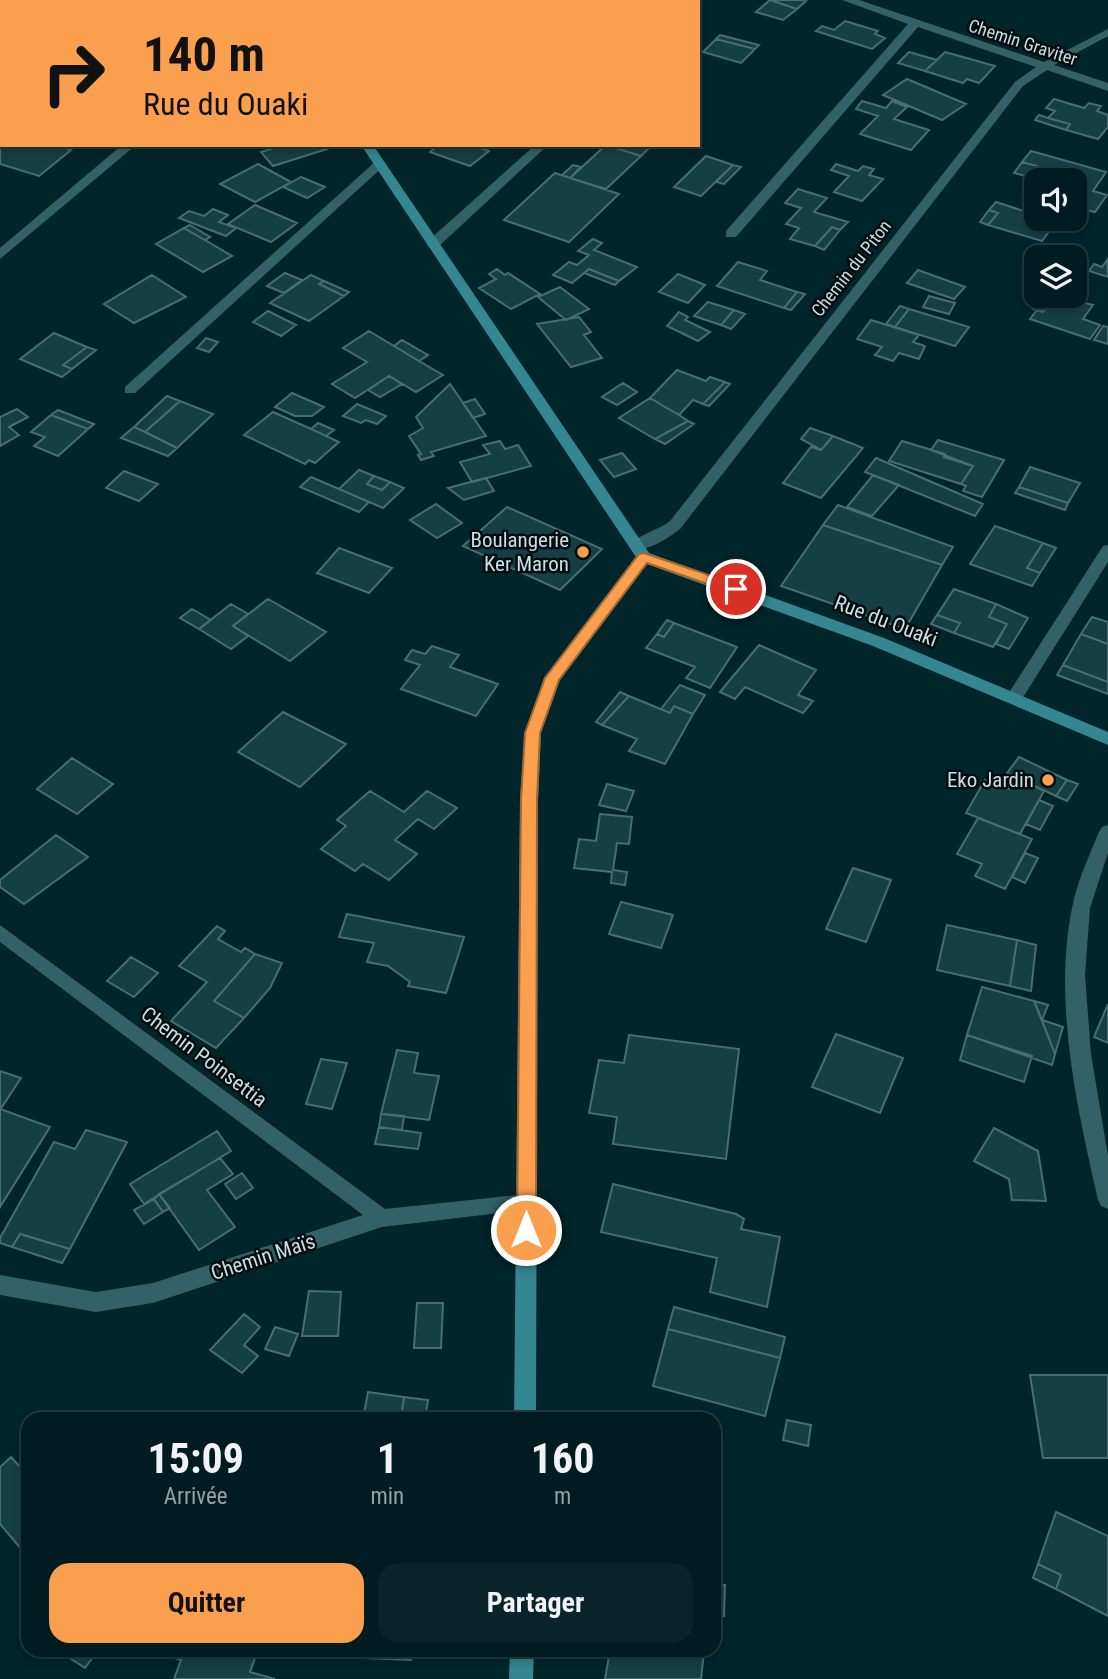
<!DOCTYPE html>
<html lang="fr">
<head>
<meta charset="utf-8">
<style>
  :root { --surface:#001c20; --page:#0a2529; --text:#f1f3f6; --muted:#95a1a5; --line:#223a3e; --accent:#f99f4d }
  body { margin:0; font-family:"Roboto Condensed",sans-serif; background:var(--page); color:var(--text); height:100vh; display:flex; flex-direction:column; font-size:26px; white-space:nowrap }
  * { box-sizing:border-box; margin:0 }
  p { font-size:23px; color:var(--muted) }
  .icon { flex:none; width:38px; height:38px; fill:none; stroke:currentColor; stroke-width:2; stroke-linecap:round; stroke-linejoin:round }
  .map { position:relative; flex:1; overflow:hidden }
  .drawer { position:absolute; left:21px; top:1412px; width:700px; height:245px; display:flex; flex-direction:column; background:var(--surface); border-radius:21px; box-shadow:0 4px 10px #0003,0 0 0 2px var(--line) }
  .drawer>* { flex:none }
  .hud { position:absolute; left:0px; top:0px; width:700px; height:147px; box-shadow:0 4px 10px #0003,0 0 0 2px var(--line); background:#f99f4d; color:#111; overflow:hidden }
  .fabs { position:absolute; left:1024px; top:168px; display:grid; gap:14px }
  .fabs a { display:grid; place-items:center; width:63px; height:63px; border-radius:14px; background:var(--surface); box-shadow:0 4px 10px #0003,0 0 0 2px var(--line); font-size:35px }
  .pin { position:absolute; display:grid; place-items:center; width:60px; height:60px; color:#fff; margin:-30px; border:4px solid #fff; border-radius:50%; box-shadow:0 2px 7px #0007 }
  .me { position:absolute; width:77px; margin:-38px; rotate:0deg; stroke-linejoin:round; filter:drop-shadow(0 0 5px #0008) }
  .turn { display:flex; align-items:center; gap:24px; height:147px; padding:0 28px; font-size:32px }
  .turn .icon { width:91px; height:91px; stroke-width:2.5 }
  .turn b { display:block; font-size:49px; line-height:60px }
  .eta { display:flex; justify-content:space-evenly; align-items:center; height:119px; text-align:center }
  .eta b { font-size:42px; font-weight:700; line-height:49px }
  .button { display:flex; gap:14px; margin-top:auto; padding:14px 28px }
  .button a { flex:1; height:80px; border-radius:21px; background:var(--accent); color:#111; font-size:28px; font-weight:700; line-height:80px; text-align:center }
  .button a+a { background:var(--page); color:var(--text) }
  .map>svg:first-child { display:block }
  .building { fill:#153f44; stroke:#496d72; stroke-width:2 }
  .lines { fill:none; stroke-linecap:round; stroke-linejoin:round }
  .street { fill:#326168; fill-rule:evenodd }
  .secondary { fill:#348691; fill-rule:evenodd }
  .route { fill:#f99f4d; stroke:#a26732; stroke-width:2 }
  .poi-dot { fill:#f99f4d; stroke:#010c0e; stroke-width:2.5 }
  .labels { text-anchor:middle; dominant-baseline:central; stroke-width:5; stroke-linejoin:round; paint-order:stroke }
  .far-street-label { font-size:18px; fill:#ccdfe2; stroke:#010c0e }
  .poi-label { font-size:21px; fill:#ccdfe2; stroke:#010c0e; text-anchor:end }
  .street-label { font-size:21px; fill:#ccdfe2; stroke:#010c0e }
</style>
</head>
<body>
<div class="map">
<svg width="1108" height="1679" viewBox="0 0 1108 1679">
  <rect width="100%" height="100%" fill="#00252a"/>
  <!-- building -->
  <path class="building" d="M770,0H802L806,1L797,9Z
    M770,0L797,9L783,20L756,12Z
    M845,21L878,31L875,34L885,38L872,49L816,31L822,26L834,30Z
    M720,35L759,45L755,49L716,39Z
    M716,39L755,49L741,63L703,52Z
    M909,52L937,60L925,71L898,63Z
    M945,52L995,66L979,83L967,79L963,83L925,71Z
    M907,79L966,104L942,120L883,95Z
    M1054,99L1084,108L1089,103L1101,106L1097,111L1108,115V127L1098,139L1066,130L1070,124L1048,118L1055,111L1046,108Z
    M862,101L886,108L892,101L907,107L894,119L929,130L911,150L860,134L878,116L856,109Z
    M1039,115L1048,118L1070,124L1066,130L1035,120Z
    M4,145H56L71,150L39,176L0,164V148Z
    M284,145H323L327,149L273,166L261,152Z
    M438,145H472L489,151L470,166L430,152Z
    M606,145H652L641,156Z
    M606,145L641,156L606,189L570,178Z
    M1031,151L1106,172L1093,191L1107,195L1095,212L1074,207V180L1029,177L1037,166L1022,162Z
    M706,156L733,165L701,196L674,187Z
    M1022,162L1037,166L1029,177L1014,173Z
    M258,164L291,182L255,202L220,184Z
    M836,164L858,171L863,166L874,169L869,175L883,179L862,201L834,192L849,176L831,170Z
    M573,165L581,167L570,178L562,175Z
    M733,165L741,167L724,184L716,182Z
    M555,173L619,194L569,242L504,220Z
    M301,177L325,187L307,198L283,187Z
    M798,189L827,198L814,212L848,222L840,230L832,227L815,246L790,239L799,228L786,224L801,208L785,203Z
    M996,202L1036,215V219L1057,221L1042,241L988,225L998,213L989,210Z
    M255,205L297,223L271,242L228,224Z
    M213,209L228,215L219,222L236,228L226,236L179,218L189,211L204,216Z
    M989,210L998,213L988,225L980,222Z
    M190,225L210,237L205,240L184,228Z
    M832,227L840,230L824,250L815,246Z
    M184,228L205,240L232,256L203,272L156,244Z
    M593,239L602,243L594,250L637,267L619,281L589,269L572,283L553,275L569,262L577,265L589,255L578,251Z
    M1107,260L1108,277L1089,271L1094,264L1102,267Z
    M738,262L767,271L760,280L797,292L784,308L717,286Z
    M497,269L505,275L508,273L540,294L511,309L479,288L496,279L489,274Z
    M589,269L619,281L615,285L584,273Z
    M918,270L965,287L954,299L907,283Z
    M285,273L302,280L284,293L267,286Z
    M678,274L705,285L688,303L659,292Z
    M152,275L186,297L134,323L104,304Z
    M311,275L324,281L319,284L344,296L309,321L270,303Z
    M324,281L349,292L344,296L319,284Z
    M560,287L589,309L566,320L538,297Z
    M797,292L805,294L791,310L784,308Z
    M929,296L955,303L949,314L923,307Z
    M1043,296H1055L1043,312L1033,309Z
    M1055,296L1093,305L1083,319L1100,325L1090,339L1030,319L1037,310L1043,312Z
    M708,302L734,310L721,325L694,316Z
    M900,306L909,309L895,327L886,324Z
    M909,309L969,327L955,346L895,327Z
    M734,310L745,314L731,329L721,325Z
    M268,311L296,325L281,336L253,322Z
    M679,312L688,317L685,320L710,332L698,341L667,326Z
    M579,317L591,332L584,335L602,358L571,367L537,324Z
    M871,320L919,335L913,342L925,346L919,359L899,353L893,361L875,355L882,347L857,339Z
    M1103,326L1108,327V344L1094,340Z
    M369,331L419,361L443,375L416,392L389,376L355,398L332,384L367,362L343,348Z
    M54,333L87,347L63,365L72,369L62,377L20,359Z
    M206,338L218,342L209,352L197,348Z
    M402,340L428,355L419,361L394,346Z
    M87,347L96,350L72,369L63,365Z
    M677,370L706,381L710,377L725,382L703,404L693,400L679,415L650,398Z
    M389,376L402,384L380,397L368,390Z
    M725,382L730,384L709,406L703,404Z
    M623,383L637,392L617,405L602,397Z
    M450,384L486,436L431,452L434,456L421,460L418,455L421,454L409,436L423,428L416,417Z
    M292,393L324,407L312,416H295L275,407Z
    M167,396L180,401L145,432L134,427Z
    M650,398L679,415L688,421L655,439L619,418Z
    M475,399L485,414L473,418L463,403Z
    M180,401L213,414L177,448L145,432Z
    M357,404L386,416L377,424L366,420L361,423L343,416Z
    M17,409L28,417L9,427L19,435L0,446V417Z
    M58,410L94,424L88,429L51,415Z
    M273,412L311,429L339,442L315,463L309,460L305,464L244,435Z
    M51,415L88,429L58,456L34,446L45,437L31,432Z
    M688,421L694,424L665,444L655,439Z
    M318,423L334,430L326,436L311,429Z
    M134,427L145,432L177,448L168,456L121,438Z
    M810,428L833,436L821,450L801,439Z
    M833,436L863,448L821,498L783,483L811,447L821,450Z
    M938,440L1004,460L982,497L963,491L966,486L961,484L973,466L931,450Z
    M500,441L505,449L518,445L531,466L472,482L460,462L490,454L483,445Z
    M902,441L945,454L944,457L973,466L961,484L889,461Z
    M622,453L636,469L614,477L600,460Z
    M876,458L983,504L975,516L865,472Z
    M1030,467L1080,483L1068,503L1019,487Z
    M359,470L374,476L367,484L382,490L390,482L404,488L383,508L339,489Z
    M124,471L158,484L139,501L106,488Z
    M873,475L899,485L872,516L847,507Z
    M374,476L390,482L382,490L367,484Z
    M311,477L339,489L369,502L359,512L300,487Z
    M486,478L494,491L464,500L448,488Z
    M1019,487L1068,503L1065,510L1015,493Z
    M436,504L462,523L437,538L410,520Z
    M838,505L953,547L942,565L823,525Z
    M507,507L602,549L560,590L463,546Z
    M823,525L942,565L905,629L781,586Z
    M995,526L1043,543L1027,568L1040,573L1032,586L970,564Z
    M1043,543L1056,548L1040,573L1027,568Z
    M339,548L392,568L369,593L317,573Z
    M954,589L996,604L989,617L1007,624L993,647L954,633L960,623L937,615Z
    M268,599L326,632L290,661L233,626Z
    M231,604L248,614L233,626L248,636L231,649L199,629Z
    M996,604L1028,618L1009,649L996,644L1007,624L989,617Z
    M192,609L211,620L199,629L180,618Z
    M937,615L960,623L954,633L931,624Z
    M1092,617L1108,622V644L1081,634Z
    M667,620L674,623L664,637L657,634Z
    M674,623L737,647L710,688L686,678L695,667L646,648L657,634L664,637Z
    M1081,634L1108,644V682L1063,665Z
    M759,645L816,670L798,695L813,701L803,713L745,687L735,699L720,692Z
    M432,646L459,655L450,667L498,684L476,716L401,689L420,665L405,660L412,650L425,654Z
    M1063,665L1108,682V694L1057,675Z
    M680,685L705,695L693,714L674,706L670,713L661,709Z
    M620,692L629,696L602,725L596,722Z
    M629,696L670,713L674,706L693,714L665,764L629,751L637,739L602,725Z
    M283,712L346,744L300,787L238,752Z
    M1019,757L1067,780L1056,796L1007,773Z
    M72,758L113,784L77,814L37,789Z
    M1016,777L1044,791L1020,834L966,813L985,780L1009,789Z
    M1067,780L1078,784L1067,801L1056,796Z
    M607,784L634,791L626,811L599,805Z
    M370,791L404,812L427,791L457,808L434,829L418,819L395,840L417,854L389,880L363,864L355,871L321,849L346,826L337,820Z
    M1039,800L1053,806L1040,830L1026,824Z
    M600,814L632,817L629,844L617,843L613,870L627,872L625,885L611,883L612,872L574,868L579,839L596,841Z
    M978,818L1032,839L1005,889L975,876L982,864L957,854Z
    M56,835L88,857L24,904L0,887V880Z
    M1025,853L1038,858L1025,883L1012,877Z
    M853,868L891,880L866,942L826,929Z
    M621,902L673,915L661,948L609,934Z
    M347,914L464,937L446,993L408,986L410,982L388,966L367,962L374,943L339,937Z
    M947,925L1017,940L1010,986L937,970Z
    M217,926L225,931L218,939L241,952L245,948L255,954L214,1001L244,1018L216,1048L171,1021L207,982L179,966Z
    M1017,940L1036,945L1031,991L1010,986Z
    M255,954L282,963L270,988L244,1018L214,1001Z
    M131,957L158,973L134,997L107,981Z
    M982,987L1034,1001L1055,1054L1052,1065L967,1035Z
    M1034,1001L1048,1005L1042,1020Z
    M1108,1004V1043L1094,1037Z
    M1042,1020L1063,1027L1055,1054Z
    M836,1034L903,1058L880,1113L812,1087Z
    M629,1035L739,1049L726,1159L613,1144L617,1117L589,1113L599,1060L624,1063Z
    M967,1035L1032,1056L1024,1082L960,1060Z
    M397,1050L418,1053L414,1073L439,1076L429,1120L381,1114Z
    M321,1059L347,1063L332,1109L306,1104Z
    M0,1071L21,1078L0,1110Z
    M0,1109L50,1127L0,1207Z
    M381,1114L404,1116L402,1130L379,1127Z
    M379,1127L421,1133L418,1149L375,1144Z
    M994,1128L1038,1151L1046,1201L1012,1200L1009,1179L974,1161Z
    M86,1130L127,1142L70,1249L20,1234L12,1247L0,1243V1238L54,1142L75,1149Z
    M217,1131L231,1151L144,1204L130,1184Z
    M220,1158L233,1174L207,1190L235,1227L199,1250L159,1194Z
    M242,1173L253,1188L236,1199L225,1184Z
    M613,1184L736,1214L744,1219L741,1229L780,1237L767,1307L710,1292L717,1258L601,1232Z
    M159,1194L170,1208L163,1212L154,1199Z
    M154,1199L163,1212L144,1224L134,1210Z
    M20,1234L70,1249L62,1263L12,1247Z
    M309,1291L341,1292L338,1336H302Z
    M417,1303H443L441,1348H414Z
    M674,1307L785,1337L780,1358L668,1329Z
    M244,1314L260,1327L244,1345L258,1356L242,1373L210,1350Z
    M275,1327L298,1334L289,1356L265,1349Z
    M668,1329L780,1358L765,1416L653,1386Z
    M1030,1375H1108V1458H1043Z
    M368,1392L404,1397L401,1419H363Z
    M404,1397L428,1400L425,1419H401Z
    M787,1420L811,1425L808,1446L783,1440Z
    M11,1457L28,1476V1557L0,1524V1467Z
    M1056,1512L1108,1536V1616L1056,1589L1061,1575L1038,1564Z
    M1038,1564L1061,1575L1056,1589L1033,1578Z
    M714,1584L725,1585L724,1616H714Z
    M57,1650H98L85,1668Z
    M149,1650H258L250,1672L275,1679H174L181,1660Z
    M332,1650H364L363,1656L336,1655Z
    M364,1650H412L411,1660L363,1658Z
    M610,1650L704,1651L701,1679H605Z"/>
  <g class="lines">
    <!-- street -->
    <path class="street" d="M842,0H859L1044,62L1108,29V36L1054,65L1108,83V91L1047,70L1023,86L680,529C668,538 649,552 633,548L630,544C639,535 658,530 670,521L1015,82L1036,67L918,27L736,237H726V231L908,24Z
      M122,145H136L0,259V248Z
      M535,145H548L438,247H428V241Z
      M376,161L386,164L135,393H125V387Z
      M1108,545V562L1022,699H1010L1008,695L1010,691L1103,546Z
      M1108,825V853L1090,908L1085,975L1091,1054L1108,1156V1209L1101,1206L1098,1200C1077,1108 1053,1002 1072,908C1077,882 1089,856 1099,832L1102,827Z
      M0,925L385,1209L527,1194L534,1197L537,1203L534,1209L382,1227L153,1303L96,1312L0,1295V1275L96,1292L153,1283L363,1215L0,942Z"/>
    <!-- secondary -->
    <path class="secondary" d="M0,0H13L0,4Z
      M259,0H271V2H260Z
      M361,145H373L649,553L884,638L1108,732V745L873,646L647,564L560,680L541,733L538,800L536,1419H514L520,800L525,733L544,678L636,557Z
      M510,1650H534L533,1679H509Z"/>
  </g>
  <!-- route -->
  <path class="route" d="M644,553L741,586L743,589L736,594L647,563L559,680L540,733L537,800L536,1230L533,1236L526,1238L520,1236L517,1230L521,800L525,733L545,678L639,554Z"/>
  <!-- markers -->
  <g class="poi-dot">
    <circle cx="583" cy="552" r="7"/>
    <circle cx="1048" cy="780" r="7"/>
  </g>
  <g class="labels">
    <!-- far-street labels -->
    <g class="far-street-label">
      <text transform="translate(1023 42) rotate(18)">Chemin Graviter</text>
      <text transform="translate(851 268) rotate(-52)">Chemin du Piton</text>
    </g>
    <!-- poi labels -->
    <g class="poi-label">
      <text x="569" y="540">Boulangerie<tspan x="569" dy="24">Ker Maron</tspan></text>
      <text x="1034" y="780">Eko Jardin</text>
    </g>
    <!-- street labels -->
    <g class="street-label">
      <text transform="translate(886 621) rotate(21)">Rue du Ouaki</text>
      <text transform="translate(204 1057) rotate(37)">Chemin Poinsettia</text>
      <text transform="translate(263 1257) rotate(-18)">Chemin Maïs</text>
    </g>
  </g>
</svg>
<div class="fabs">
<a><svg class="icon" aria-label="sound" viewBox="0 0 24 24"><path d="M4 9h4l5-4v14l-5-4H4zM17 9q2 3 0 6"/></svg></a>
<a><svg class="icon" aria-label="layers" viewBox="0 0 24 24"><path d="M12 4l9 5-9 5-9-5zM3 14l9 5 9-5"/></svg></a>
</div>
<div class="pin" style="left:736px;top:589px;background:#d93025"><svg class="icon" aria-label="arrive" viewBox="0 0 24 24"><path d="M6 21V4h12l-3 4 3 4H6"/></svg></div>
<svg class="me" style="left:526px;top:1230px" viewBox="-20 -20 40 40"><circle r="17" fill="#f99f4d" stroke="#fff" stroke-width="3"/><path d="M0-11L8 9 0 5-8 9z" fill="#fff"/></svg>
<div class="hud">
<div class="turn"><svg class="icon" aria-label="right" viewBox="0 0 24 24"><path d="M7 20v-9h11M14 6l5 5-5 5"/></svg><div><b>140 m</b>Rue du Ouaki</div></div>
</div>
<section class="drawer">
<div class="eta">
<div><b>15:09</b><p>Arrivée</p></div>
<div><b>1</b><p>min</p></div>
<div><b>160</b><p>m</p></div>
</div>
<div class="button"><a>Quitter</a><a>Partager</a></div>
</section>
</div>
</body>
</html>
